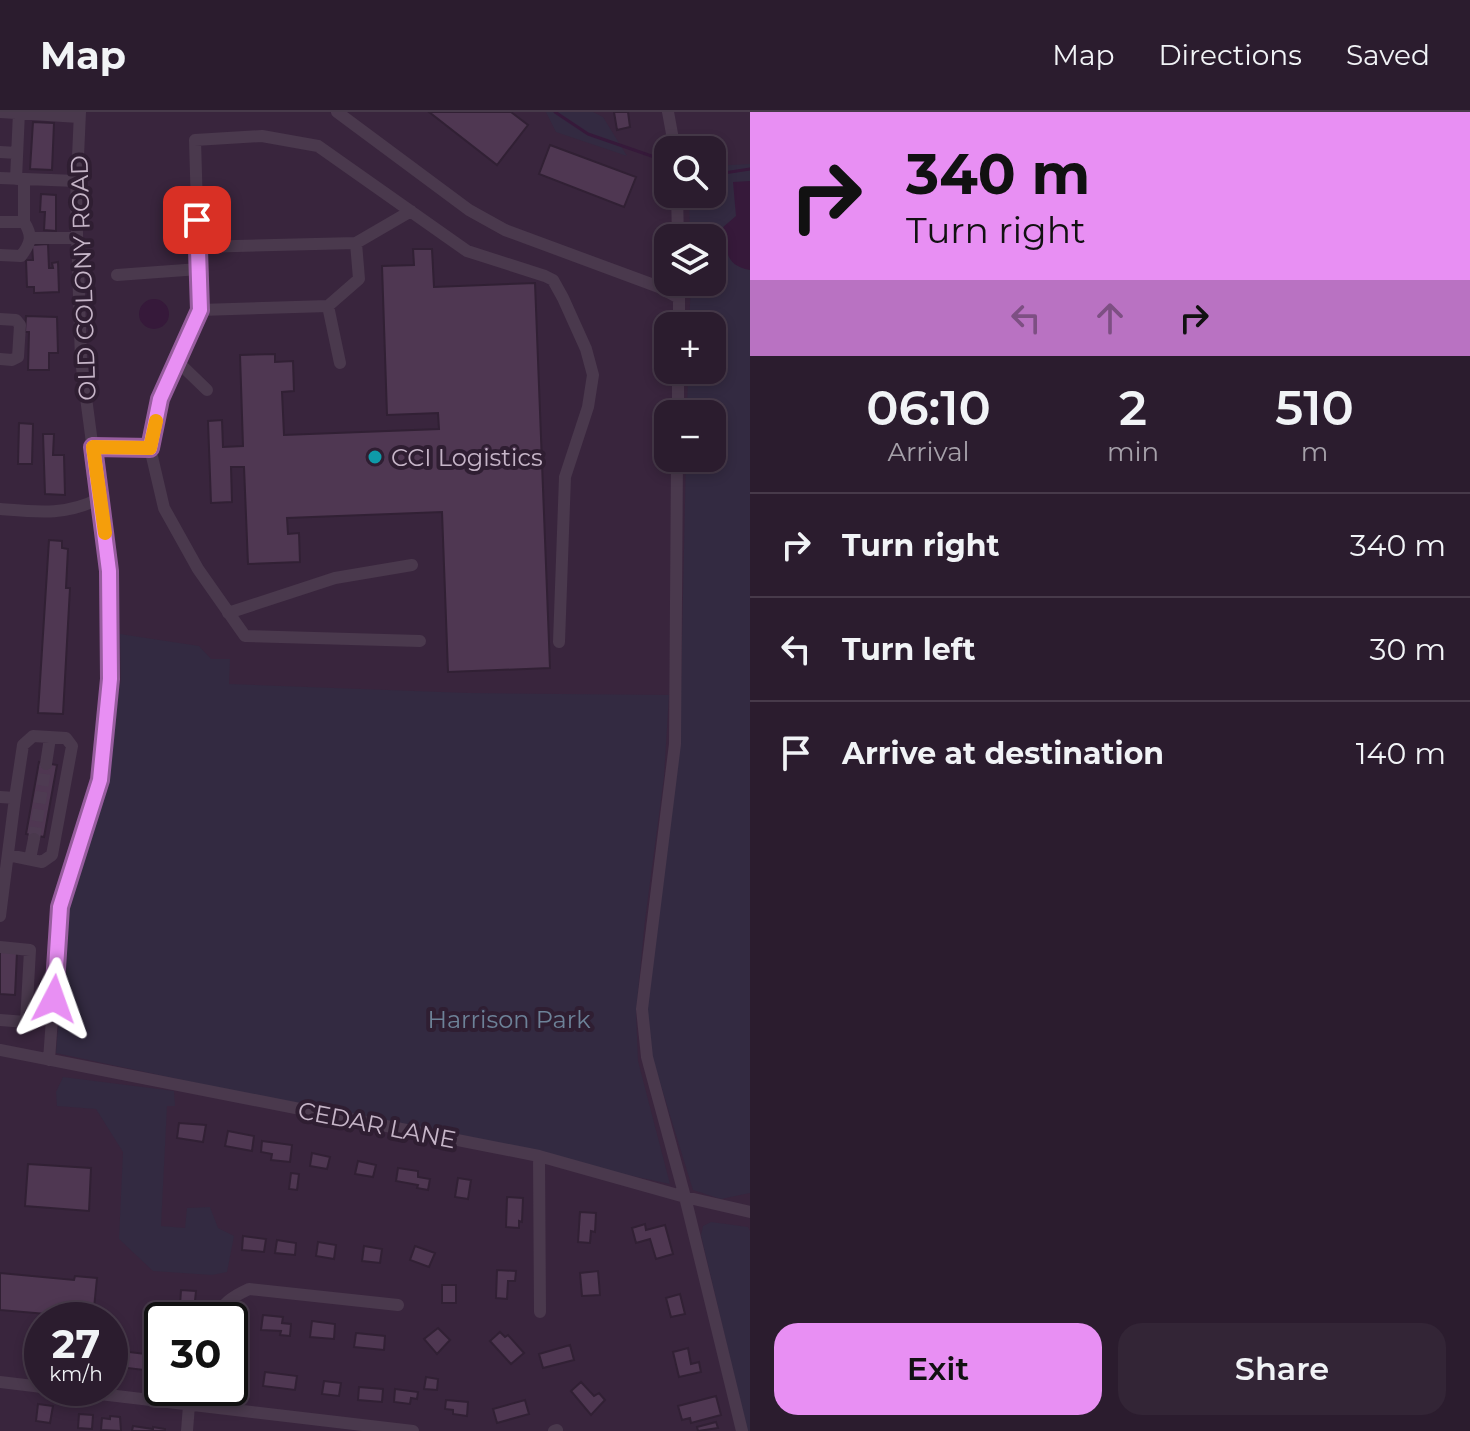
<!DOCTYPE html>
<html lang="en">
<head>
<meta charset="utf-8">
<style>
  :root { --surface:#2b1c2e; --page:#332536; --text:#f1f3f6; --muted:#a6a1aa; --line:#473a4a; --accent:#e88ff3 }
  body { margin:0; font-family:Montserrat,sans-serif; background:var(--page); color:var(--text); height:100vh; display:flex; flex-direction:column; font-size:30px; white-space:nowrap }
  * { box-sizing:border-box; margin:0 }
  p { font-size:26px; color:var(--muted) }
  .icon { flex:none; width:44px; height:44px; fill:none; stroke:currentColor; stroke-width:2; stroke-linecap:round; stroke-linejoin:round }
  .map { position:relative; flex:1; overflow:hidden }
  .drawer { display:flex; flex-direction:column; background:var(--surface); width:720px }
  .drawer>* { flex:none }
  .guide { background:#e88ff3; color:#111; overflow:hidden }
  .tools { position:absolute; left:654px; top:24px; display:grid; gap:16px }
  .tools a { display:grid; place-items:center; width:72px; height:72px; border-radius:16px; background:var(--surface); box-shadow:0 4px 12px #0003,0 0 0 2px var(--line); font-size:40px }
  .speed { position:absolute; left:24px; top:1190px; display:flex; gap:16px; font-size:40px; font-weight:700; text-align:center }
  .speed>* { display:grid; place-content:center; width:104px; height:104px; border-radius:50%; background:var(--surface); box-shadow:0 4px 12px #0003,0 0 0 2px var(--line); line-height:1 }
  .speed small { font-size:20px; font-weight:400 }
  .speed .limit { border:4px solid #111; border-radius:12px; background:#fff; color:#111 }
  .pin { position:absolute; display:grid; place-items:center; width:68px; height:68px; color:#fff; margin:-34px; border-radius:16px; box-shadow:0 4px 12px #0006 }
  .me { position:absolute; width:88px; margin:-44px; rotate:4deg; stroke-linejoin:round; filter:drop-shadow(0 0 6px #0008) }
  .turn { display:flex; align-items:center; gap:28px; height:168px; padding:0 24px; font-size:36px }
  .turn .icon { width:104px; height:104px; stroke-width:2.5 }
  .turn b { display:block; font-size:56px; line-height:68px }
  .lanes { display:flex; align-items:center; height:76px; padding:0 24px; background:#0003; justify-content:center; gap:40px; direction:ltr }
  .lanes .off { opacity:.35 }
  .eta { display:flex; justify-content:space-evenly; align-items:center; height:136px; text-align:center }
  .eta b { font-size:48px; font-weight:600; line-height:56px }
  .cta { display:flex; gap:16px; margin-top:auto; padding:16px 24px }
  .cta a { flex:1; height:92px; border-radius:24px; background:var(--accent); color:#111; font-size:32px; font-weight:600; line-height:92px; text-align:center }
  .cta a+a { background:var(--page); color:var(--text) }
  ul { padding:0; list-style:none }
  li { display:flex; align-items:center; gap:24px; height:104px; padding:0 24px; border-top:2px solid var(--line) }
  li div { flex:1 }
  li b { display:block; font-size:30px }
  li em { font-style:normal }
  header { display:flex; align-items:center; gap:48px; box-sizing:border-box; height:112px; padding:0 40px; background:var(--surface); border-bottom:2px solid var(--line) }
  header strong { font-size:38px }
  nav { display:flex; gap:44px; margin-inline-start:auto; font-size:28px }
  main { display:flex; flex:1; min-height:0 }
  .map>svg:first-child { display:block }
  .green { fill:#332a41 }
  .water { fill:#36193a }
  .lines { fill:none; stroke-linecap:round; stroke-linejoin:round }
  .stream { stroke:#36193a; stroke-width:3 }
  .building { fill:#4f3752; stroke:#312034; stroke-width:2 }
  .minor-tunnel { stroke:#4e3b52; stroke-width:12; stroke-dasharray:12 6; stroke-linecap:butt }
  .minor { stroke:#4a394d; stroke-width:12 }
  .route-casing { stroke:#975d9e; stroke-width:20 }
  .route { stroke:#e88ff3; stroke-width:14 }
  .slow { stroke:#f59e0b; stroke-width:14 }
  .culture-dot { fill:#0f9aa8; stroke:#2f1e32; stroke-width:3 }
  .labels { text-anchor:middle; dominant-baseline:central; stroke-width:8; stroke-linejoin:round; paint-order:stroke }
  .street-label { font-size:24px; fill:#c6b5c8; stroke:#2f1e32 }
  .poi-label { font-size:24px; fill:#c6b5c8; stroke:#2f1e32; text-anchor:start }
  .park-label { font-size:24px; fill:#6d8298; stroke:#2f1e32 }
</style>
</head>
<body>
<header>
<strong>Map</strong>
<nav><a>Map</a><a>Directions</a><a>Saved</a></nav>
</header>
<main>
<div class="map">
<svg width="750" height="1319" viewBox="0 0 750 1319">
  <rect width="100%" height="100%" fill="#39253d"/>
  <!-- green -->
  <path class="green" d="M546,0H593L603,5L627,44L556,20Z
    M750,52V1081L721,1087L693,1078L649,935L647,899L680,622L686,346H712V302H687L688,258H712V214H689L691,170H712V126H690L689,82H712V54Z
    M120,522L199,534L211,547H230L229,572L468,581L669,583L664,665L645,808L636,900L638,949L670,1072L56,941L68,794L93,719L121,568Z
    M63,965L174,979L175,994H167L161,1114L185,1116L187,1096L210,1095L218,1116L234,1124L227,1160L212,1163L153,1159L119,1127L123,1040L96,997L57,994L56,980Z
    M711,1110L748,1115L750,1119V1319H747L701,1123L703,1114Z"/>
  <!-- water -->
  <path class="water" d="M750,69V158C722,153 728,135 722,116L736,104L733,70Z
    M139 202a15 15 0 1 1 30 0a15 15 0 1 1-30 0Z"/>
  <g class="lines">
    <!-- stream -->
    <path class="stream" d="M555,0L588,22L663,48
      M712,59L724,61L750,57"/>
  </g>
  <!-- building -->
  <path class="building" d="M429,0H511L528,13L497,53Z
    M614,0H628L630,15L617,18Z
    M33,10L54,11L52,58L30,57Z
    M550,33L636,65L624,95L539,62Z
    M41,82L56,83V119L44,118L45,100H40Z
    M48,132L49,156H53L52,151L58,150L59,180L34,181V175H27L26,148H33L32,133Z
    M413,137H432L434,175L535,171L550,556L448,560L442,400L287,406L288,422L299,421L300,450L248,452L244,355H231L232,390L211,391L208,309L222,308L223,335L243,334L240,243L275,242V250L293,249L294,279L282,280L284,323L439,317L438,301L387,303L382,154L414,153Z
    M26,204L57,205L58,241H49V258H28L29,220H25Z
    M19,311L33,312L32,352H18Z
    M43,322H54L53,343H64L65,383L45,382Z
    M49,428L62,429V436L68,437L66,476H70L63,602L38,601Z
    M39,650L57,653L44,725L26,722Z
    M0,840H17L15,883L0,882Z
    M179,1011L206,1013L203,1030L177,1026Z
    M228,1019L254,1024L252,1039L225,1034Z
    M262,1029L292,1033L290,1050L271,1048L272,1042L261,1040Z
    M312,1041L330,1045L327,1057L310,1054Z
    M358,1049L376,1053L373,1065L355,1062Z
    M28,1052L91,1056L89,1099L25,1094Z
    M398,1056L418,1059V1065L430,1067L428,1078L417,1076L418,1073L396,1069Z
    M291,1061L299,1062L297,1078L289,1077Z
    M458,1066L471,1068L468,1087L455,1085Z
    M507,1085L523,1086L522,1110L519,1109V1116L506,1115Z
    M580,1100L596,1101L595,1120L591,1119L590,1131L578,1130Z
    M645,1112L646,1118L665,1113L673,1142L656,1147L650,1127L636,1131L632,1116Z
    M243,1124L266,1127L264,1140L242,1138Z
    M277,1128L296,1131L295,1143L275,1141Z
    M318,1130L336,1133L334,1147L316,1144Z
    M364,1134L382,1137L380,1151L362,1149Z
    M415,1134L435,1141L429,1155L410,1148Z
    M497,1158L516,1159L515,1169H508L507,1187L496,1186Z
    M598,1159L600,1183L582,1184L580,1161Z
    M0,1161L74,1168L75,1164L97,1166L93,1206L0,1198Z
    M442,1173H456V1191H442Z
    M181,1178L196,1179L193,1208H178L179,1203H173L174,1193H180Z
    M680,1182L685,1202L671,1205L666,1186Z
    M263,1203L283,1205L282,1211L291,1212L290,1224L280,1223L281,1219L261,1218Z
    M312,1209L335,1212L334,1227L310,1225Z
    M438,1216L450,1228L437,1242L424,1227Z
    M500,1220L505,1225L508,1223L524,1241L511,1252L490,1229Z
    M356,1221L385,1224L384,1238L354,1235Z
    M570,1233L574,1248L543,1256L539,1242Z
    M688,1236L691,1252L699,1250L701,1260L679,1265L673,1240Z
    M121,1239L146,1242L144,1258L119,1255Z
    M236,1244L249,1246L248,1254L245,1253L243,1274L230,1273L231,1254H235Z
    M265,1260L297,1264L295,1278L263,1274Z
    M426,1265L438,1267L437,1278L424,1277Z
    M324,1269L341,1271L339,1284L322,1282Z
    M581,1270L594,1284L599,1281L605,1288L591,1303L571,1279Z
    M359,1275L383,1277L382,1290L358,1288Z
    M395,1277L418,1280L417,1287L411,1286L410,1292L394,1290Z
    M716,1284L721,1303L691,1311L690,1306L682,1308L678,1294Z
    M446,1288L468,1290L467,1304L453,1302V1298L445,1297Z
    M525,1288L529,1302L497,1311L493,1297Z
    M38,1292L53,1294L50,1311L36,1309Z
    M79,1302L93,1303L92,1317L78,1316Z
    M110,1304L120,1305L121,1319L101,1318L102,1306L110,1307Z
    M716,1310L718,1316L698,1319L697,1315Z
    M133,1314L153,1317V1315L165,1317V1319H132Z"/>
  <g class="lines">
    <!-- minor-tunnel -->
    <path class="minor-tunnel" d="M34,727L46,652"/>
    <!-- minor -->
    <path class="minor" d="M0,0L79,5
      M337,0L469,98L505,118L659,175L679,186
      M668,0L675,38
      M0,40L17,41
      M0,66L76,69
      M16,67L19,0
      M677,82L678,126
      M0,110H24V68
      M30,126H77
      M356,131L411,99
      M198,135L356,131L359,167L328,194L200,198
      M0,143L21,144C31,131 33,124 24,110
      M117,163L199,157
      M328,194L340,251
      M0,207L16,208L20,213L18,245L12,248L0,247
      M679,214V170
      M177,249L207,278
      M678,302V258
      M93,335L150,336L160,287L200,198L195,28L262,24L318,34L467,139L545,164L553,168L563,186L586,237L593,263L588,295L565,365L559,530
      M150,336L164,396L198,457L245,524L420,529
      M677,346L675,632L642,897L647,945L685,1085L742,1319
      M0,397C36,400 67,404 100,386
      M228,501L335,466L412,453
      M46,652L50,626
      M0,685L15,686L0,804
      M8,743L42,750L52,743L72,634L66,626L33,624L23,633L15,686
      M30,747L34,727
      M0,835L30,838L26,910L0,908
      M0,938L539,1044L685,1085L750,1100
      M49,948L60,795L100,668L110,567L109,459L81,248L76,89L80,0
      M539,1044L540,1200
      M217,1208C219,1192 236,1183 249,1177L398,1193
      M0,1270L42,1275
      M49,1276L413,1319
      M210,1295L211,1276
      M187,1319L189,1293
      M554,1319L557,1318"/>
  </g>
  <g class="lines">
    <!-- route casing -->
    <g class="route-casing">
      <path id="route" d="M54,887L60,795L100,668L110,567L109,459L93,335L150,336L160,287L200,198L197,108"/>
    </g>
    <!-- route -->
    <use href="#route" class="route"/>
    <!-- slow -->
    <path class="slow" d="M105,421L93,335L150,336L156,309"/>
  </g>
  <!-- markers -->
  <circle class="culture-dot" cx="375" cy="345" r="8"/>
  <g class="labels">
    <!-- street labels -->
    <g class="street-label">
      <text transform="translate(83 166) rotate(-92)">OLD COLONY ROAD</text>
      <text transform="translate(377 1013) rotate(11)">CEDAR LANE</text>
    </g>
    <!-- poi labels -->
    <g class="poi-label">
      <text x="391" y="345">CCI Logistics</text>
    </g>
    <!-- park labels -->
    <g class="park-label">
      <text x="509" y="907">Harrison Park</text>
    </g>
  </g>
</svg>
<div class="tools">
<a><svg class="icon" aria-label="search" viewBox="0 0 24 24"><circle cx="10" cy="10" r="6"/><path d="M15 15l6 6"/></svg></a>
<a><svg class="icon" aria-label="layers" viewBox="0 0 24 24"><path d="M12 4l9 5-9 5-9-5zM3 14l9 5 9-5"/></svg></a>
<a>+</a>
<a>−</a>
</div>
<div class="speed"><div>27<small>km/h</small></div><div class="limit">30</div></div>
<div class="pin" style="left:197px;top:108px;background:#d93025"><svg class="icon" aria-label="arrive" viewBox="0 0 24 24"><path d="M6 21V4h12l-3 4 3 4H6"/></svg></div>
<svg class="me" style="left:54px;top:887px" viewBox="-20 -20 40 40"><path d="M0-17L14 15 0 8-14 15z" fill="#e88ff3" stroke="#fff" stroke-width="4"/></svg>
</div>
<section class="drawer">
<div class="guide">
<div class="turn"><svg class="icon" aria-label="right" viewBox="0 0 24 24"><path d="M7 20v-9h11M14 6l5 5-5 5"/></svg><div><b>340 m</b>Turn right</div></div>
<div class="lanes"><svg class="icon off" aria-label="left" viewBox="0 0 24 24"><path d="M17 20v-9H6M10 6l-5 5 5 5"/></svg><svg class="icon off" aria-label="ahead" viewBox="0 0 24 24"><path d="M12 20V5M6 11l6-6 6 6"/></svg><svg class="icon" aria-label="right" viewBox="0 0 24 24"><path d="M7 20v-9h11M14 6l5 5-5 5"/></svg></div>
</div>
<div class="eta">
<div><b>06:10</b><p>Arrival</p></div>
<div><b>2</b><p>min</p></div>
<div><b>510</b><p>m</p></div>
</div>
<ul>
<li><svg class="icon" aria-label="right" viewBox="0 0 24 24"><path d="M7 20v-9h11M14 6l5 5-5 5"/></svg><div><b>Turn right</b></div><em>340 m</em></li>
<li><svg class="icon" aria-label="left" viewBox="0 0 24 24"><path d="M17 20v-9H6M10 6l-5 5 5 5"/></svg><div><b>Turn left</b></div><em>30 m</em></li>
<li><svg class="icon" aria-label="arrive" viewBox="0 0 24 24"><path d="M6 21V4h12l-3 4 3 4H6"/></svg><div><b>Arrive at destination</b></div><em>140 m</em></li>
</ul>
<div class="cta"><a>Exit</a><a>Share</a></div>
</section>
</main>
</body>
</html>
